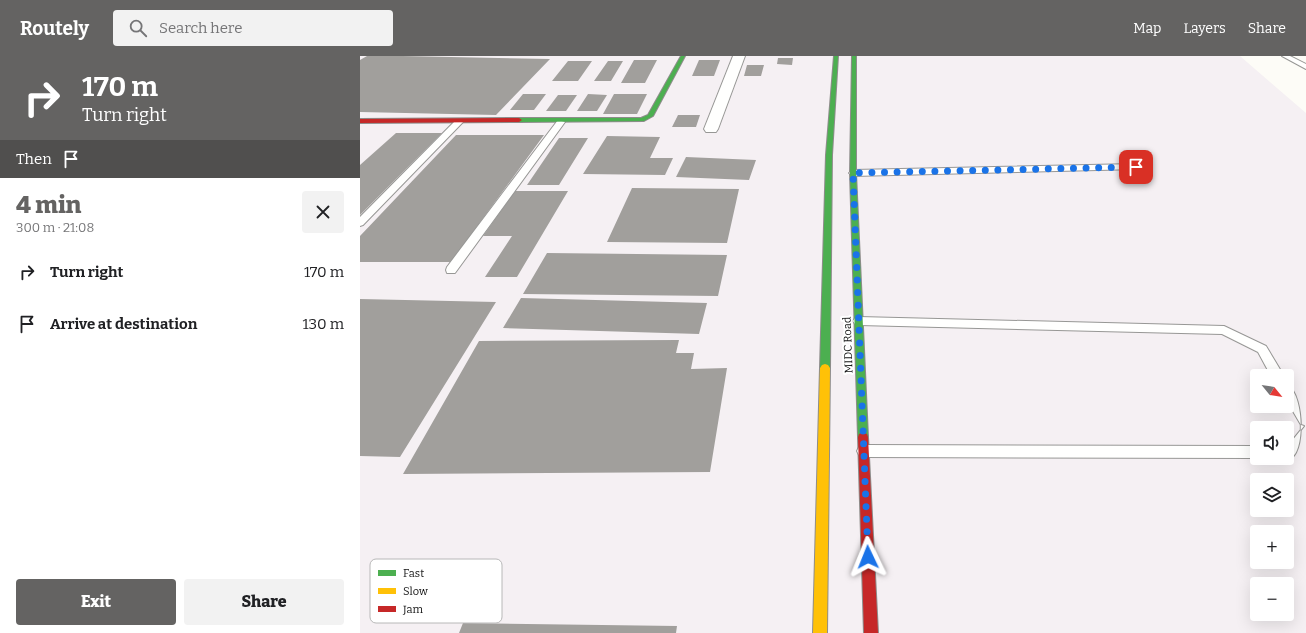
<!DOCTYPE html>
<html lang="en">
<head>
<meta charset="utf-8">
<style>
  :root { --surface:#fff; --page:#f2f2f2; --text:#202124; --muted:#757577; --accent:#646362 }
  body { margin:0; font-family:Bitter,serif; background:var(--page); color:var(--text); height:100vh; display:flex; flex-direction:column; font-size:15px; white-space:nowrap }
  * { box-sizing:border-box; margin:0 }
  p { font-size:13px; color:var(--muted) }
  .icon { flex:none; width:22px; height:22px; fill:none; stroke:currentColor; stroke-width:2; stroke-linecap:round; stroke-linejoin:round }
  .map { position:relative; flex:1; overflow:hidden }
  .details { display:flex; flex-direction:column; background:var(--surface); width:360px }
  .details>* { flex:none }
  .banner { background:#646362; color:#fff; overflow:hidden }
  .needle { width:26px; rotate:120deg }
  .controls { position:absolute; left:890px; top:313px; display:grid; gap:8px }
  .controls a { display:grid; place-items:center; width:44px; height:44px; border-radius:4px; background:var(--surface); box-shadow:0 4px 16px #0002; font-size:20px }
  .pin { position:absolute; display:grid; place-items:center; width:34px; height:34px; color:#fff; margin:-17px; border-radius:8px; box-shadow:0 2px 6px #0006 }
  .me { position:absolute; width:44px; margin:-22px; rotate:358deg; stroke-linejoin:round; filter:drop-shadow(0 0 3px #0008) }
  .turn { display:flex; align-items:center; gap:14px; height:84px; padding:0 16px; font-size:18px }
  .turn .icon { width:52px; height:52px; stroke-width:2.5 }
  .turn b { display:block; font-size:28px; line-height:34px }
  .then { display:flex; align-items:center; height:38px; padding:0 16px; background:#0003; gap:8px; font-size:15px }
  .round { display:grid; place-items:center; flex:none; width:42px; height:42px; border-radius:4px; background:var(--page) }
  .headline { display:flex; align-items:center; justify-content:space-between; height:68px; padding:0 16px }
  h1 { font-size:24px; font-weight:800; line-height:30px; color:var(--accent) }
  .button { display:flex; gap:8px; margin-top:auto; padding:8px 16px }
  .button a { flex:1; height:46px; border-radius:4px; background:var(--accent); color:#fff; font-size:16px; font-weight:800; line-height:46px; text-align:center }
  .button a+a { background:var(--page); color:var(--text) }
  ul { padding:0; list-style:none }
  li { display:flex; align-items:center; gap:12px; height:52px; padding:0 16px }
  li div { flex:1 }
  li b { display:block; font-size:15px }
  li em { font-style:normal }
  header { display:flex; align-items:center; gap:24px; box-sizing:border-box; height:56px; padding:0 20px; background:var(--accent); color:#fff }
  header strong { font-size:19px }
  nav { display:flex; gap:22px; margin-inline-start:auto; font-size:14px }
  .search { width:280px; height:36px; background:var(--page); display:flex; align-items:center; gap:10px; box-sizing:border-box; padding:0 14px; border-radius:4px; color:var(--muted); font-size:15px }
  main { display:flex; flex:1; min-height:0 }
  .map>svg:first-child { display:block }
  .industrial { fill:#f5f0f3; fill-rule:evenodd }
  .building { fill:#a19f9c }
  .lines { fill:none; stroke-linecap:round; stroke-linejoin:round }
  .lane-casing { stroke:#979795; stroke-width:2 }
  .street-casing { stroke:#979795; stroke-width:2 }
  .fast-casing { stroke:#8e8d8b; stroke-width:2 }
  .slow-casing { stroke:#8e8d8b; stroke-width:2 }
  .jam-casing { stroke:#8e8d8b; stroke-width:2 }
  .lane { fill:#fffffe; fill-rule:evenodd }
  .street { fill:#fffffe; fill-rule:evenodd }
  .fast { fill:#4caf50; fill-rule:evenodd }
  .slow { fill:#ffc107; fill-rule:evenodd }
  .jam { fill:#c62828; fill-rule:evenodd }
  .route { stroke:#1a73e8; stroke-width:7; stroke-dasharray:0 12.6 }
  .labels { text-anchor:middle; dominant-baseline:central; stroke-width:4; stroke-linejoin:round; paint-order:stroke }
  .street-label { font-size:11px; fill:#111; stroke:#fff }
  .key { fill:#fff; stroke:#b8b8b8; stroke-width:1 }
  .key-label { font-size:11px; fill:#111 }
</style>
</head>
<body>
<header>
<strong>Routely</strong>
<div class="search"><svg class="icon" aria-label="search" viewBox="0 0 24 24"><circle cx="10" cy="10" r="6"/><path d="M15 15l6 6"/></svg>Search here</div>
<nav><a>Map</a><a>Layers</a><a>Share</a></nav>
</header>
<main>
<section class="details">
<div class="banner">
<div class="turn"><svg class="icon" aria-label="right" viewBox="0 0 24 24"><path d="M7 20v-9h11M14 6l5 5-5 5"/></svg><div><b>170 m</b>Turn right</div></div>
<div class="then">Then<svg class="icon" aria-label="arrive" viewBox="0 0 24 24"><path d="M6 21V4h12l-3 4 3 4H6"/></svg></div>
</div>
<div class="headline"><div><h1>4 min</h1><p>300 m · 21:08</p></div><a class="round"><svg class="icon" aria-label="close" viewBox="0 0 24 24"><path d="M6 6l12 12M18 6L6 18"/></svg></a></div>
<ul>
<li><svg class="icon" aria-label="right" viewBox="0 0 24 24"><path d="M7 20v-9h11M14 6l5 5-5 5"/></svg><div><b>Turn right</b></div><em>170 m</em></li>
<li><svg class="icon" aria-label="arrive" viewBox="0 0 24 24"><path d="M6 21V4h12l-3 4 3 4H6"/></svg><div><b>Arrive at destination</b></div><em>130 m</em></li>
</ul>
<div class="button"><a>Exit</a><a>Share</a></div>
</section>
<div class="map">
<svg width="946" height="577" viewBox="0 0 946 577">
  <rect width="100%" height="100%" fill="#fdfcf7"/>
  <!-- industrial -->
  <path class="industrial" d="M0,0H880L946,57V577H0ZM897,320H927V350H897ZM897,372H927V402H897ZM897,424H927V454H897ZM897,476H927V506H897ZM897,528H927V558H897Z"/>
  <!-- building -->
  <path class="building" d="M7,0H43L190,3L136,59L0,56V4Z
    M418,2H433L432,9L417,8Z
    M274,4H297L285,27H261Z
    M339,4H360L354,20H332Z
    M208,5H232L218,25H192Z
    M248,5H263L251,25H234Z
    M387,9H404L401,20H384Z
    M163,38H186L174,54H150Z
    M228,38L247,39L237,55H217Z
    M254,38H287L277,58H243Z
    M198,39H217L206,55H186Z
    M318,59H340L336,71H312Z
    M36,77H82L0,159V109Z
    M96,79H184L91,206H0V180Z
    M247,80L300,81L290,102H313L305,119L223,118Z
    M199,82H228L199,129H167Z
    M326,101L396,104L389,124L316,121Z
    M272,132L379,133L367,187L247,186Z
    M155,135H208L157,221H125L152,180H123Z
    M187,197L367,199L358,240L163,238Z
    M161,242L347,247L339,278L143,272Z
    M0,243L136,246L40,401L0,400Z
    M319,284L316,297H334L331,313L367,312L350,416L43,418L119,285Z
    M103,567L317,570L316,577H99Z"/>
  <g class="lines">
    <!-- lane casing -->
    <g class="lane-casing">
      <path id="lane" d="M922,0H930L946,8V13Z
        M97,63L104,65L3,169L0,170V161Z
        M198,64L205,66L95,217H87L86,214L87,211Z
        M776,108L780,111L779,113L493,120L489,117L493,114Z
        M499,261L864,270L906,290L924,320H911L898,296L862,278L499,269L495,268L493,265L495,262Z
        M927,329C946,338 946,413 923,402H927V391L944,370L941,369L927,345Z
        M504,389L897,390L898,402L504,401L499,399L497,395L499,391Z"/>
    </g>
    <!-- street casing -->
    <g class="street-casing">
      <path id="street" d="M373,0H385L358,73L356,76H346L344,73Z"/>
    </g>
    <!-- fast casing -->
    <g class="fast-casing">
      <path id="fast" d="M321,0H325L293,60L284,65L159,66L156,64L159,62H281L288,59Z
        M474,0H478L472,99L470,312L468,315H462L460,312L466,99Z
        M492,0H496V117L508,381L507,384L503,386L499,384L498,381L490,117Z"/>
    </g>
    <!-- slow casing -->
    <g class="slow-casing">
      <path id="slow" d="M465,308L468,309L470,312L467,577H453L460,312L462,309Z"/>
    </g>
    <!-- jam casing -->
    <g class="jam-casing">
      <path id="jam" d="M0,63L159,62L162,64L159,66L0,67Z
        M503,376L507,378L508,381L518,577H504L498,381L499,378Z"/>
    </g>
    <!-- lane -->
    <use href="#lane" class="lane"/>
    <!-- street -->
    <use href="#street" class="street"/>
    <!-- fast -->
    <use href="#fast" class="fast"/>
    <!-- slow -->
    <use href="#slow" class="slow"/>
    <!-- jam -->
    <use href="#jam" class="jam"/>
  </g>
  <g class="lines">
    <!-- route -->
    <path class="route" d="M508,501L493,117L776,111"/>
  </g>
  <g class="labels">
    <!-- street labels -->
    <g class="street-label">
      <text transform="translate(488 289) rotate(-92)">MIDC Road</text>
    </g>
  </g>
  <!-- legend -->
  <rect x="10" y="503" width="132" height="64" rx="6" class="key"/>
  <rect x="18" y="514" width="18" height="6" fill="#4caf50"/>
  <rect x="18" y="532" width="18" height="6" fill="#ffc107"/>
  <rect x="18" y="550" width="18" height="6" fill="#c62828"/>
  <g class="key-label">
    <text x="43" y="521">Fast</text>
    <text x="43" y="539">Slow</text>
    <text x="43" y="557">Jam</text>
  </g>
</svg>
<div class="controls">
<a><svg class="needle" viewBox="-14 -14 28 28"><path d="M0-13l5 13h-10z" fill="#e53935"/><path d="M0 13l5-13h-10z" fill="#757577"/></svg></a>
<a><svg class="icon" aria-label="sound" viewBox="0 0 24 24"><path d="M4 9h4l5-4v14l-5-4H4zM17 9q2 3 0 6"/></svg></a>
<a><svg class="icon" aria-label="layers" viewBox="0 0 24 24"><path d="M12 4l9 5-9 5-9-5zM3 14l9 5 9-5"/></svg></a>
<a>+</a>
<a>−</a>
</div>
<div class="pin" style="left:776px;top:111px;background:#d93025"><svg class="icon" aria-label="arrive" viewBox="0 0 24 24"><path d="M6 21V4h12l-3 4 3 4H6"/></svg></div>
<svg class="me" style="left:508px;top:501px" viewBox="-20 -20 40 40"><path d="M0-17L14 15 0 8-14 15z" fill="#1a73e8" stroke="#fff" stroke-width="4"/></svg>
</div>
</main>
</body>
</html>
